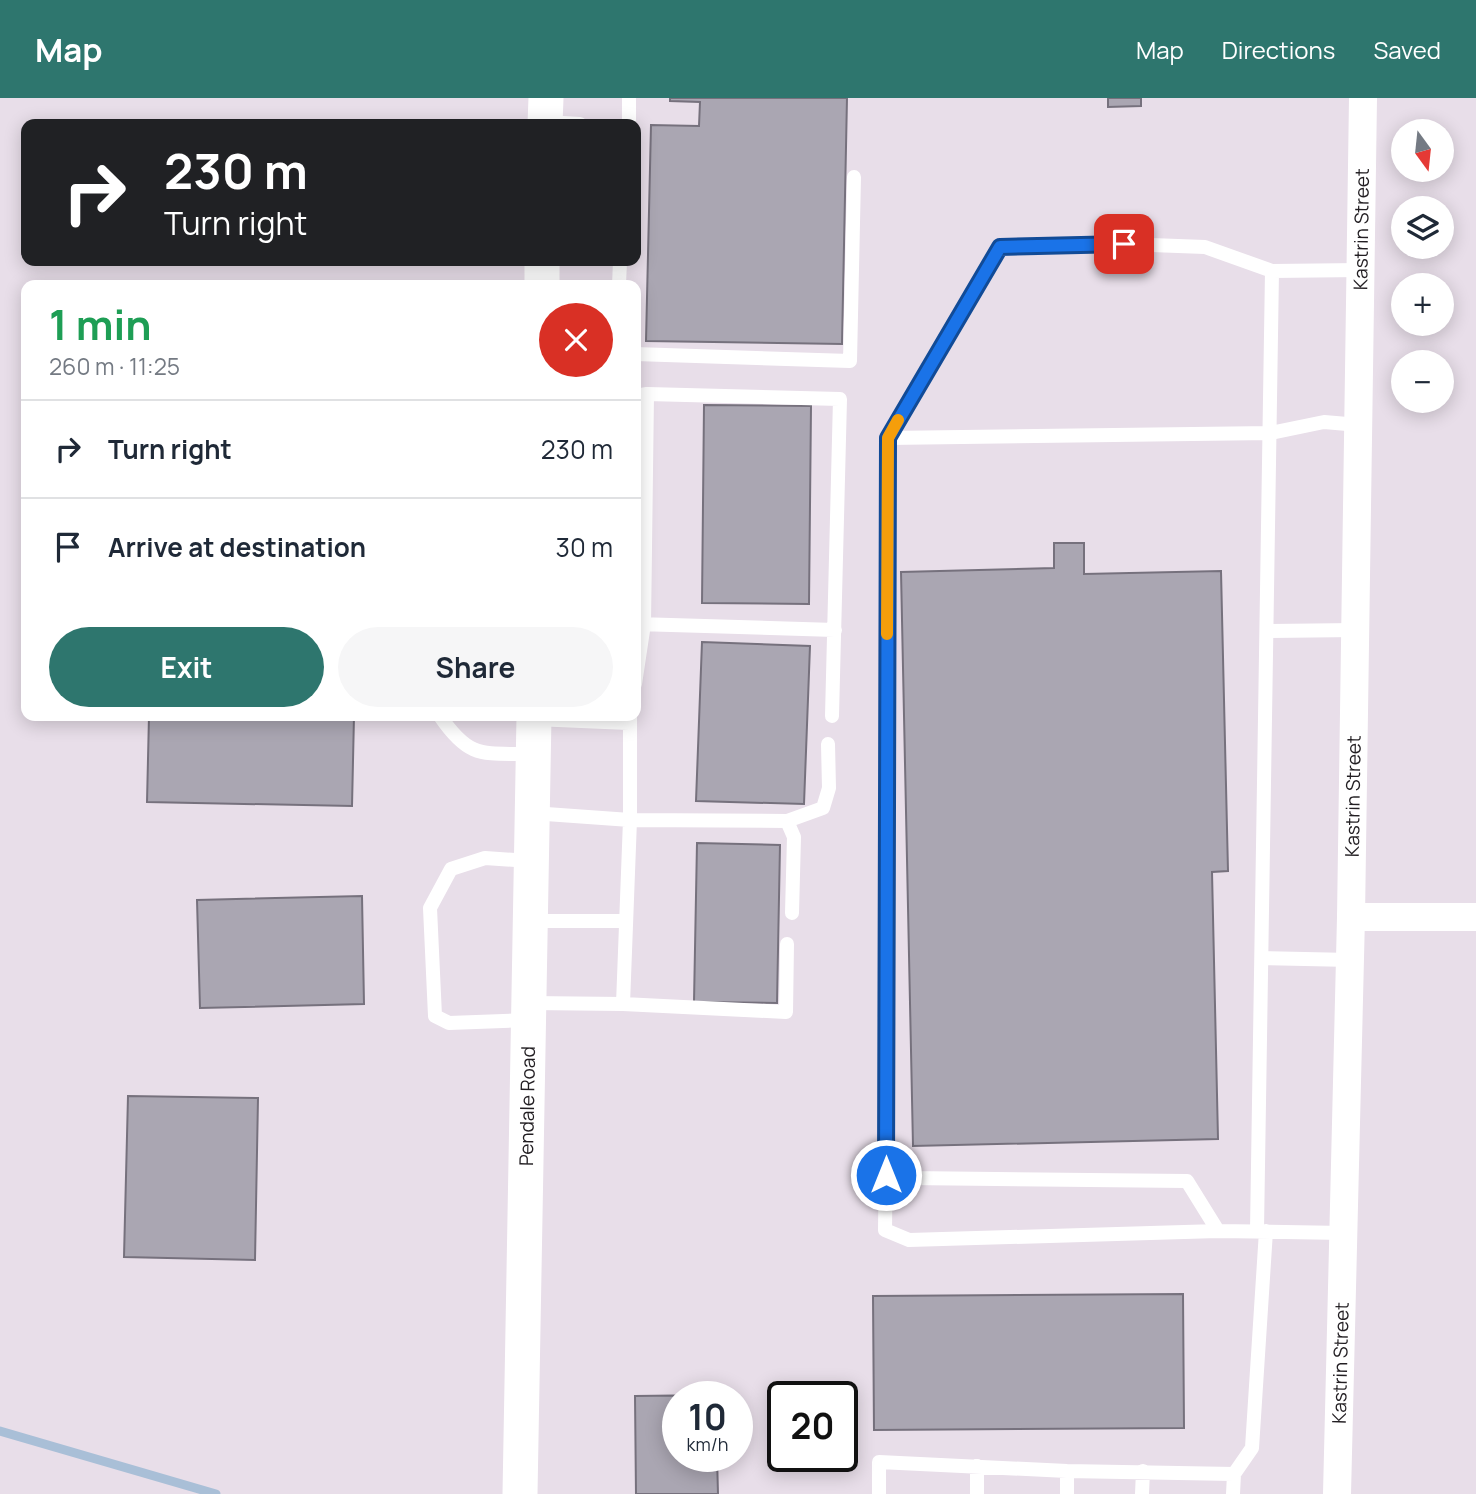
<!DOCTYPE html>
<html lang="en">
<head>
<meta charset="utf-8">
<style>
  :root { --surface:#fff; --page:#f6f6f7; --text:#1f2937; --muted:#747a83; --line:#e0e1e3; --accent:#2e766e }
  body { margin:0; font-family:Manrope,sans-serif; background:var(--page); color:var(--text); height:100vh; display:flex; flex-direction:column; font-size:26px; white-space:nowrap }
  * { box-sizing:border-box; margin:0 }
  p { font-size:23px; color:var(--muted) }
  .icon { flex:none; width:38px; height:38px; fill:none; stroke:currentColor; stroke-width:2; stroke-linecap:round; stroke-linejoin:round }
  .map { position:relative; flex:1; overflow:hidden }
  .side { position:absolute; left:21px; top:182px; width:620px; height:441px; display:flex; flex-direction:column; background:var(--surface); border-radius:14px; box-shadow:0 4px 18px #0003 }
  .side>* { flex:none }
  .hud { position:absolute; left:21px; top:21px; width:620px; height:147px; border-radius:14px; box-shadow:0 4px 18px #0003; background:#202124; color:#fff; overflow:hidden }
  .needle { width:46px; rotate:165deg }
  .fabs { position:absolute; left:1391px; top:21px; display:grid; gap:14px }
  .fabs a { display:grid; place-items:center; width:63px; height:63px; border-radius:50%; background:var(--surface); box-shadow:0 4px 18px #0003; font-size:35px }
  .speed { position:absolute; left:662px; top:1283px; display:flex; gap:14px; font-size:35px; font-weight:700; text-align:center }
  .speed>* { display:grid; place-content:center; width:91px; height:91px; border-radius:50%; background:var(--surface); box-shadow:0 4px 18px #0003; line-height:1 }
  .speed small { font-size:18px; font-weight:400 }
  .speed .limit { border:4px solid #111; border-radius:10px; background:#fff; color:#111 }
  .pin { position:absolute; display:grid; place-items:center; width:60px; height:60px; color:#fff; margin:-30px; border-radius:14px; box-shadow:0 4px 10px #0006 }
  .me { position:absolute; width:77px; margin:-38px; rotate:0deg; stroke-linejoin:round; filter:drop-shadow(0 0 5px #0008) }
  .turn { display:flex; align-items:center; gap:24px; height:147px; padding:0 28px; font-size:32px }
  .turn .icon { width:91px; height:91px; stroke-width:2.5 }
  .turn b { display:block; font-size:49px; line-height:60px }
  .round { display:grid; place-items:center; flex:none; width:74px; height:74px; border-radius:37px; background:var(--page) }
  .head { display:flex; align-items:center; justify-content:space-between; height:119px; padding:0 28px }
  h1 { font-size:42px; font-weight:700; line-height:52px; color:#1e9e55 }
  .button { display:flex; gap:14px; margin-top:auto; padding:14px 28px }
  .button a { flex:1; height:80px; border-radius:42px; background:var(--accent); color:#fff; font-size:28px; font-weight:700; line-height:80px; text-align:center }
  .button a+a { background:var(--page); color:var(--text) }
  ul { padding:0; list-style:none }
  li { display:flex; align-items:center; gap:21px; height:98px; padding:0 28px; border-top:2px solid var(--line) }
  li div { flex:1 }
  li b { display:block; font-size:26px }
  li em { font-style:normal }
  header { display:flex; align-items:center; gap:42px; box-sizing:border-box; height:98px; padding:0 35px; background:var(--accent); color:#fff }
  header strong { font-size:33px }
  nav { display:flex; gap:38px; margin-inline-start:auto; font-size:24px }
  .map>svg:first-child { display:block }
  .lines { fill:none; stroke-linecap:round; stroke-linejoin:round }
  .stream { stroke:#a9bfd7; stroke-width:9 }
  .building { fill:#aaa6b2; stroke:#76717d; stroke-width:2 }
  .service { stroke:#fff; stroke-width:14 }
  .minor { stroke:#fff; stroke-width:28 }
  .tertiary { stroke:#fff; stroke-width:35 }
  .route-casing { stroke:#114b97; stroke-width:18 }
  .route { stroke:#1a73e8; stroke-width:12 }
  .slow { stroke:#f59e0b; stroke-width:12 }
  .labels { text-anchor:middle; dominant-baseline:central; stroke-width:5; stroke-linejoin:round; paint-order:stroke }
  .street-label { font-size:19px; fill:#221e22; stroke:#f6ebf6 }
</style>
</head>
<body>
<header>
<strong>Map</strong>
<nav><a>Map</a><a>Directions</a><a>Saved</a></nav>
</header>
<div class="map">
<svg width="1476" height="1396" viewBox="0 0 1476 1396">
  <rect width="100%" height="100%" fill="#e8dee9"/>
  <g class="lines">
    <!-- stream -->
    <path class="stream" d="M0,1333L216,1396"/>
  </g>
  <!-- building -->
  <path class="building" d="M670,0H847L842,246L646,243L651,27L699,28L700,4L670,3Z
    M1108,0H1141V8L1108,9Z
    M704,307L811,308L809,506L702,505Z
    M1054,445H1084V476L1221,473L1228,773L1212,774L1218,1041L913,1048L901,474L1054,470Z
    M702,544L810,548L804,706L696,703Z
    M149,618H354L352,708L147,704Z
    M697,745L780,747L777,905L694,904Z
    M362,798L364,906L200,910L197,802Z
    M128,998L258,1000L255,1162L124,1159Z
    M1183,1196L1184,1330L874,1332L873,1198Z
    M717,1297L677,1298V1358H717L718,1396H636L635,1298Z"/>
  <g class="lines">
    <!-- service -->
    <path class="service" d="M545,24L580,26
      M629,26V0
      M619,187L620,163
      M635,256L850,263L854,79
      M635,298L647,296L840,301L832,618
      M888,340L1000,149L1124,146L1205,149L1272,173
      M637,526L835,532
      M1268,533L1356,532
      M635,586L644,526L647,296
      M440,618C470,662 483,655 532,656
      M630,618V722L787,723L794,739L792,815
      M534,621L629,625
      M532,715L630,722L623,906L786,914L787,846
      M787,723L823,710L829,690L828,646
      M530,823H626
      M1262,860L1351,862
      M530,905L623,906
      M528,922L449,925L435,918L430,810L451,771L485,760L530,763
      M886,1049L885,1132L909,1142L1218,1133L1187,1083L908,1080L886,1049L888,340L1271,335L1324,324L1359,327
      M1257,1132L1272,173L1361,172
      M1218,1133L1344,1135
      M879,1396V1364L1067,1373L1234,1376
      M977,1396V1368
      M1067,1396V1373
      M1142,1396L1143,1373
      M1233,1396L1234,1376L1252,1350L1266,1133"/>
    <!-- minor -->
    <g class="minor">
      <path d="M1351,819H1476"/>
      <path id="s1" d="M1337,1396L1351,819L1363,0"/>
    </g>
    <!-- tertiary -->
    <g class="tertiary">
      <path d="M545,26L546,0"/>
      <path d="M542,187V163"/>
      <path id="s2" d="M520,1396L534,618"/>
    </g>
  </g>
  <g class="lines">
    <!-- route casing -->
    <g class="route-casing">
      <path id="route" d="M886,1077L888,340L1000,149L1124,146"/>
    </g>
    <!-- route -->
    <use href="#route" class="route"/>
    <!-- slow -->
    <path class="slow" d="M887,536L888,340L898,322"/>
  </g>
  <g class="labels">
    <!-- street labels -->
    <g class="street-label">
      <text stroke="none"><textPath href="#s1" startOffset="1265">Kastrin Street</textPath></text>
      <text stroke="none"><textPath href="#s1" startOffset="698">Kastrin Street</textPath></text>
      <text stroke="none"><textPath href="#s2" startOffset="388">Pendale Road</textPath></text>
      <text stroke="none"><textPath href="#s1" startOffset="131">Kastrin Street</textPath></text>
    </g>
  </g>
</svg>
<div class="fabs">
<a><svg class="needle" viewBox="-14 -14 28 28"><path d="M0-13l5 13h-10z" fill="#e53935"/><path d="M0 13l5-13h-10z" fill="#747a83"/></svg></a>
<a><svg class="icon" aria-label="layers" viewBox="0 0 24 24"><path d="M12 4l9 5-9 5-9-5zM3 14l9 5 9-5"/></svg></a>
<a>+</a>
<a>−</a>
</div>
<div class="speed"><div>10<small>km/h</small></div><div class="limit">20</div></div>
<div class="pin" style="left:1124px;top:146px;background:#d93025"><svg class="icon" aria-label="arrive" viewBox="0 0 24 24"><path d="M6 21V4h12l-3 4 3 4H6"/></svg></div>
<svg class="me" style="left:886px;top:1077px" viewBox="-20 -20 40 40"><circle r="17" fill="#1a73e8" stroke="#fff" stroke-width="3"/><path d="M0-11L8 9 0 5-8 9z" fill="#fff"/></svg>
<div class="hud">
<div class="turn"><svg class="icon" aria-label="right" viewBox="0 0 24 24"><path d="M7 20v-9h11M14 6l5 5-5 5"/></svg><div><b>230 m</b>Turn right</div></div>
</div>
<section class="side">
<div class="head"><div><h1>1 min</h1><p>260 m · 11:25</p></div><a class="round" style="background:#d93025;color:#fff"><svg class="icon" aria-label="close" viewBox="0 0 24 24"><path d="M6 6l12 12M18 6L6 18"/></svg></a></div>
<ul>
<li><svg class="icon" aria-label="right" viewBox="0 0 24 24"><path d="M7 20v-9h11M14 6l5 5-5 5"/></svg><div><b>Turn right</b></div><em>230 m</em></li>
<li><svg class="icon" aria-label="arrive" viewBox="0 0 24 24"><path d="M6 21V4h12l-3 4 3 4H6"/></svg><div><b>Arrive at destination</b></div><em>30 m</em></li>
</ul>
<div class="button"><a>Exit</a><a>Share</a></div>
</section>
</div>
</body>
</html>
